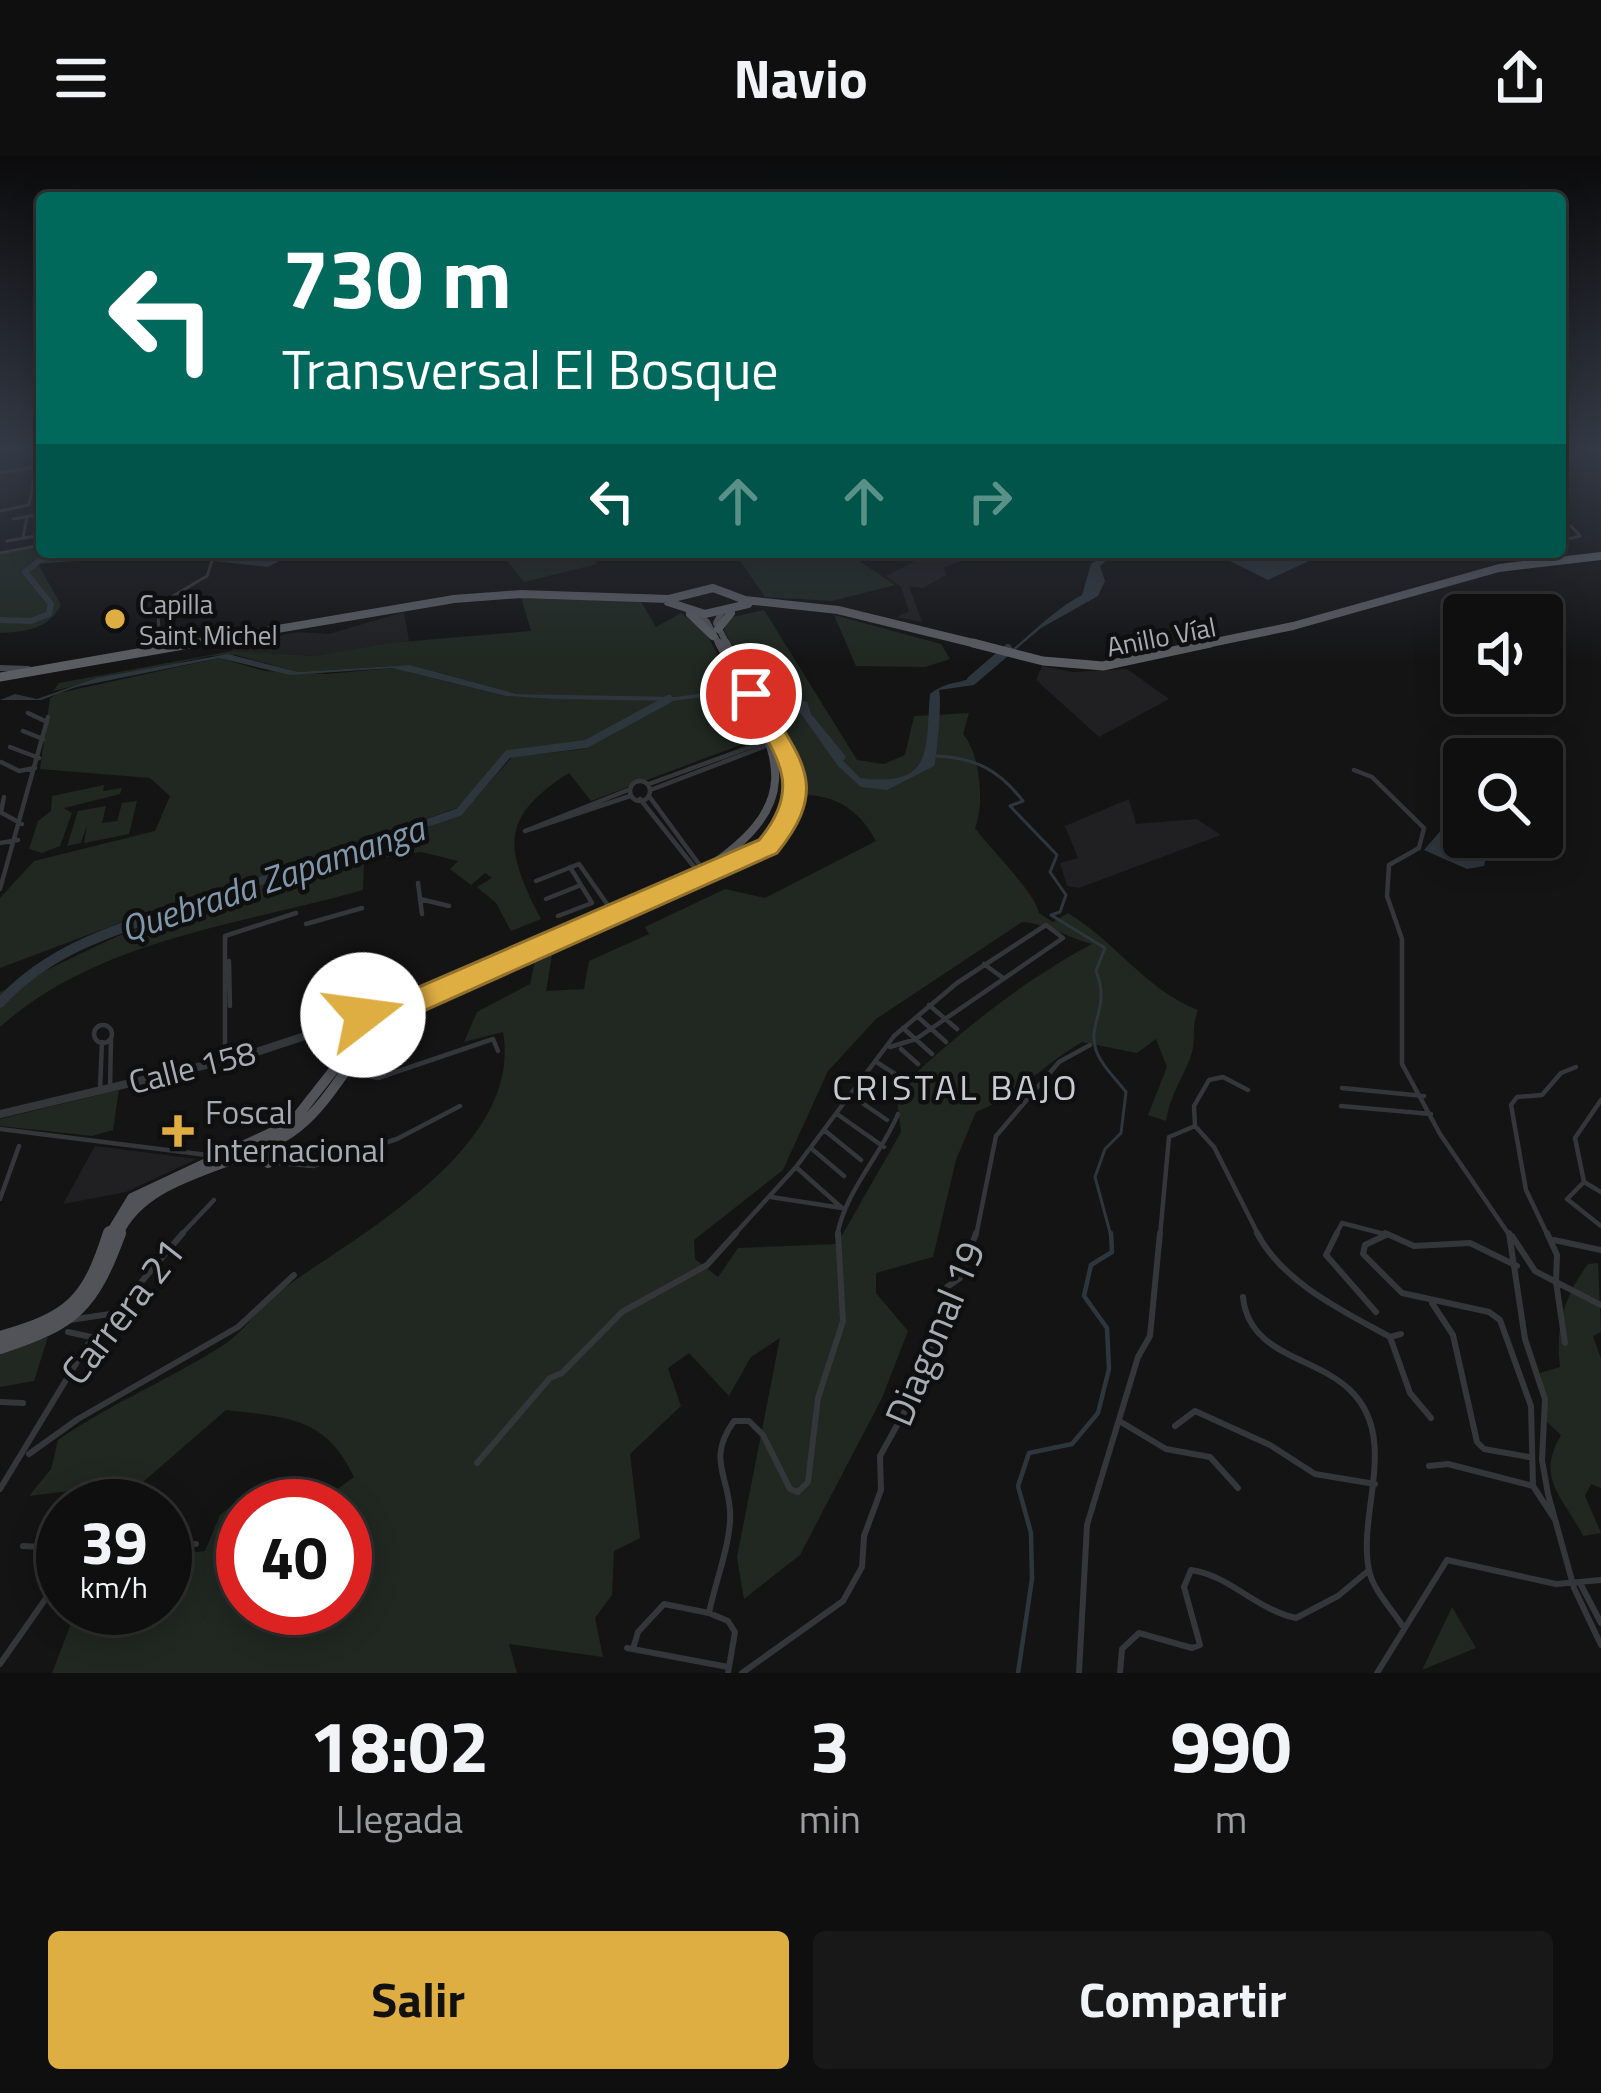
<!DOCTYPE html>
<html lang="es">
<head>
<meta charset="utf-8">
<style>
  :root { --surface:#0f0f10; --page:#181819; --text:#f1f3f6; --muted:#9b9c9f; --line:#2f2f30; --accent:#dfae42 }
  body { margin:0; font-family:"Titillium Web",sans-serif; background:var(--page); color:var(--text); height:100vh; display:flex; flex-direction:column; font-size:45px; white-space:nowrap }
  * { box-sizing:border-box; margin:0 }
  p { font-size:39px; color:var(--muted) }
  .icon { flex:none; width:66px; height:66px; fill:none; stroke:currentColor; stroke-width:2; stroke-linecap:round; stroke-linejoin:round }
  .map { position:relative; height:1517px; overflow:hidden }
  .sheet { display:flex; flex-direction:column; background:var(--surface); flex:1 }
  .sheet>* { flex:none }
  .hud { position:absolute; left:36px; top:36px; width:1530px; height:366px; border-radius:12px; box-shadow:0 6px 30px #0003,0 0 0 3px var(--line); background:#00695c; color:#fff; overflow:hidden }
  .controls { position:absolute; left:1443px; top:438px; display:grid; gap:24px }
  .controls a { display:grid; place-items:center; width:120px; height:120px; border-radius:12px; background:var(--surface); box-shadow:0 6px 30px #0003,0 0 0 3px var(--line); font-size:60px }
  .speed { position:absolute; left:36px; top:1323px; display:flex; gap:24px; font-size:60px; font-weight:700; text-align:center }
  .speed>* { display:grid; place-content:center; width:156px; height:156px; border-radius:50%; background:var(--surface); box-shadow:0 6px 30px #0003,0 0 0 3px var(--line); line-height:1 }
  .speed small { font-size:30px; font-weight:400 }
  .speed .limit { border:18px solid #d22; background:#fff; color:#111 }
  .pin { position:absolute; display:grid; place-items:center; width:102px; height:102px; color:#fff; margin:-51px; border:6px solid #fff; border-radius:50%; box-shadow:0 3px 12px #0007 }
  .me { position:absolute; width:132px; margin:-66px; rotate:75deg; stroke-linejoin:round; filter:drop-shadow(0 0 9px #0008) }
  .turn { display:flex; align-items:center; gap:42px; height:252px; padding:0 48px; font-size:54px }
  .turn .icon { width:156px; height:156px; stroke-width:2.5 }
  .turn b { display:block; font-size:84px; line-height:102px }
  .lanes { display:flex; align-items:center; height:114px; padding:0 48px; background:#0003; justify-content:center; gap:60px; direction:ltr }
  .lanes .off { opacity:.35 }
  .eta { display:flex; justify-content:space-evenly; align-items:center; height:204px; text-align:center }
  .eta b { font-size:72px; font-weight:700; line-height:84px }
  .primary-button { display:flex; gap:24px; margin-top:auto; padding:24px 48px }
  .primary-button a { flex:1; height:138px; border-radius:12px; background:var(--accent); color:#111; font-size:48px; font-weight:700; line-height:138px; text-align:center }
  .primary-button a+a { background:var(--page); color:var(--text) }
  header { display:flex; justify-content:space-between; align-items:center; height:156px; padding:0 48px; background:var(--surface); font-size:54px; font-weight:700 }
  .map>svg:first-child { display:block }
  .built { fill:#202022 }
  .green { fill:#202821; fill-rule:evenodd }
  .water { fill:#2e363d }
  .lines { fill:none; stroke-linecap:round; stroke-linejoin:round }
  .stream-far1 { stroke:#2e363d; stroke-width:3 }
  .stream { stroke:#2e363d; stroke-width:4.5 }
  .river-far2 { stroke:#2e363d; stroke-width:6 }
  .river-far1 { stroke:#2e363d; stroke-width:8 }
  .river { stroke:#2e363d; stroke-width:10 }
  .minor-far2 { stroke:#35363a; stroke-width:3 }
  .minor-far1 { stroke:#35363a; stroke-width:4.5 }
  .minor { stroke:#35363a; stroke-width:6 }
  .tertiary { stroke:#35363a; stroke-width:8 }
  .secondary { stroke:#43454a; stroke-width:6 }
  .primary-far3 { stroke:#525359; stroke-width:6 }
  .primary-far2 { stroke:#525359; stroke-width:8 }
  .primary-far1 { stroke:#525359; stroke-width:10 }
  .primary { stroke:#525359; stroke-width:14 }
  .trunk-far1 { stroke:#5a5c62; stroke-width:8 }
  .trunk { stroke:#5a5c62; stroke-width:9 }
  .route { fill:#dfae42; stroke:#91712b; stroke-width:3 }
  .poi-dot { fill:#dfae42; stroke:#0f0f10; stroke-width:4.5 }
  .labels { text-anchor:middle; dominant-baseline:central; stroke-width:9; stroke-linejoin:round; paint-order:stroke }
  .far-poi-label { font-size:27px; fill:#a7abb4; stroke:#0f0f10; text-anchor:start }
  .far-street-label { font-size:27px; fill:#a7abb4; stroke:#0f0f10 }
  .street-label { font-size:33px; fill:#a7abb4; stroke:#0f0f10 }
  .poi-label { font-size:33px; fill:#a7abb4; stroke:#0f0f10; text-anchor:start }
  .water-label { font-size:36px; font-style:italic; fill:#8197ac; stroke:#0f0f10 }
  .neighbourhood-label { font-size:36px; letter-spacing:3px; fill:#c7cad1; stroke:#0f0f10 }
  .near-street-label { font-size:39px; fill:#a7abb4; stroke:#0f0f10 }
</style>
</head>
<body>
<header><svg class="icon" aria-label="menu" viewBox="0 0 24 24"><path d="M4 6h16M4 12h16M4 18h16"/></svg>Navio<svg class="icon" aria-label="share" viewBox="0 0 24 24"><path d="M12 15V3M7 8l5-5 5 5M5 13v7h14v-7"/></svg></header>
<div class="map">
<svg width="1601" height="1517" viewBox="0 0 1601 1517">
  <rect width="100%" height="100%" fill="#141415"/>
  <!-- built -->
  <path class="built" d="M932,396H971L974,401L944,411L946,419L923,432L909,430L922,466L897,461L909,455L901,431L886,420Z
    M404,456L409,485L316,500L232,495L236,487L300,476L329,478Z
    M1042,510L1073,516L1127,513L1169,543L1099,581L1036,524Z
    M1129,643L1136,668L1197,663L1221,679L1079,732L1067,730L1060,707L1078,702L1065,670Z
    M95,990L197,1003L126,1036L63,1048Z"/>
  <!-- green -->
  <path class="green" d="M42,391V396H88L93,402L38,408L61,449C49,473 25,476 0,477V398Z
    M500,396H587L598,408L524,426Z
    M734,396H846L895,429L832,445L765,441Z
    M521,441L640,444L656,471L681,457L707,478L759,582L591,645L569,617C498,662 505,693 541,763L511,775L496,747L477,731L492,722L485,717L471,729L450,713L458,705L421,696L364,704L363,734C240,769 98,783 0,871V836L118,780L333,701L412,679L464,655L512,601L584,593L628,567L586,586L505,598L457,652L268,719L189,741L0,812V742L34,705L155,675L170,640L150,622L40,613L50,542L59,537L219,502L265,515L327,518L392,512L506,540L666,545L675,542L517,538L410,509L298,516L236,499L209,500L53,535L59,527L232,495L315,500L389,487L531,475Z
    M764,454L857,604L884,608L905,599L914,560L969,557L963,578C980,597 985,649 975,672C991,694 1034,735 1039,757L1053,766L1068,757C1116,786 1146,834 1198,854C1192,869 1195,878 1193,892C1189,913 1171,934 1166,965L1148,959L1167,911L1156,883L1137,897L1082,886C1044,908 1017,940 976,956L956,1004L933,1101L876,1117V1137L908,1175L882,1242L800,1399L744,1443L737,1401L780,1182L751,1201L729,1240L689,1197L668,1212L681,1250L630,1298L640,1382L614,1395L612,1439L595,1462L603,1501L509,1488L517,1517H52L77,1452H165V1400L205,1395L220,1359L245,1339L318,1347L354,1321C326,1260 285,1261 226,1254L143,1326L29,1340L51,1313L58,1284C111,1247 171,1223 225,1188C247,1173 262,1147 284,1132C364,1075 523,990 503,876L464,886L477,856L530,828L536,800L553,793L546,835L584,833L589,805L649,778L645,771L725,733L765,742L876,685C861,657 840,641 808,639L799,609L724,474L728,462ZM1022,766C1048,768 1069,782 1092,788C1017,828 959,877 896,935L901,976L837,1088L738,1092L718,1121L695,1103L694,1084L783,1014L828,915L876,863ZM243,1350H345V1452H243Z
    M834,459L941,488L950,503L925,511L856,510Z
    M104,629L103,635L122,632L120,638L64,652L72,657L60,690L42,697L29,693L38,665L51,655L52,640Z
    M137,645L129,678L84,687L87,669L81,687L67,690L78,655L106,650L102,667L117,665L122,647Z
    M119,934L113,974L92,980L0,970V963Z
    M1598,1107L1601,1176L1593,1180L1601,1203V1332L1591,1328L1585,1340L1601,1377L1583,1380C1563,1340 1535,1323 1561,1279L1547,1266L1540,1217L1560,1211C1555,1172 1564,1140 1588,1108Z
    M48,1181L34,1225L0,1231V1197Z
    M1452,1451L1476,1492L1422,1514Z"/>
  <!-- water -->
  <path class="water" d="M1108,396H1117L1100,410L1105,425L1098,440L1041,472L974,529L939,534C942,543 937,603 934,610L887,634L861,631L838,610L802,559L783,544L756,534L672,545L556,543L506,540L392,512L290,519L219,502L76,531L41,544H0L15,538L37,543L97,522L228,498L298,516L410,509L517,538L676,541L753,530L807,546L818,579L860,622C936,632 925,591 930,538C949,524 957,529 973,521C1013,500 1042,460 1082,439L1091,408Z
    M1212,396H1291L1309,405L1268,424Z
    M1443,672L1486,701L1484,710L1467,713L1424,694Z"/>
  <g class="lines">
    <!-- stream-far1 -->
    <path class="stream-far1" d="M937,600C976,602 999,614 1023,645L1010,650L1057,699L1050,716L1066,739L1060,756L1051,759L1105,792L1096,815C1111,853 1087,866 1096,894C1101,909 1116,923 1126,936L1121,977L1105,993L1095,1021L1111,1080"/>
    <!-- stream -->
    <path class="stream" d="M1018,1517L1032,1423L1031,1377L1018,1330L1029,1297L1072,1288L1098,1257L1109,1213L1107,1172L1084,1140L1091,1109L1112,1096L1111,1077"/>
    <!-- river-far2 -->
    <path class="river-far2" d="M0,464L31,465L49,458L51,448L25,416L40,404L171,397L268,408L288,396"/>
    <!-- river-far1 -->
    <path class="river-far1" d="M971,524L1008,492
      M810,563L841,601
      M200,746L459,656L508,598L586,588L669,543"/>
    <!-- river -->
    <path class="river" d="M0,847C55,786 133,769 208,743"/>
    <!-- minor-far2 -->
    <path class="minor-far2" d="M0,317L36,311L29,349L0,355
      M13,363L42,358
      M23,382L27,360
      M7,385L42,379
      M1560,385L1580,380L1571,370
      M0,397L42,389
      M160,490L158,457L173,440L207,420L215,396"/>
    <!-- minor-far1 -->
    <path class="minor-far1" d="M28,557L47,566
      M23,575L43,583
      M10,591L39,602
      M1,606L19,615L35,612
      M1354,614L1372,621L1424,672L1419,692L1389,709L1387,740L1402,783V908L1440,978L1510,1080
      M630 635a10 10 0 1 1 20 0a10 10 0 1 1-20 0Z
      M649,628L769,584
      M653,633L771,588
      M628,634L525,675L630,640
      M649,640L704,715
      M640,643L699,717
      M0,656L22,668
      M1,656L4,641
      M0,687L18,684
      M536,725L579,708L612,755
      M418,727L422,758
      M0,733L48,561
      M420,743L449,750
      M546,743L581,729
      M558,760L592,747L570,711
      M306,768L362,752
      M379,801L374,819L380,854
      M229,805L230,850
      M984,808L1003,822
      M929,849L957,873
      M918,861L946,886
      M94 878a9 9 0 1 1 18 0a9 9 0 1 1-18 0Z
      M903,872L932,898
      M901,893L918,908
      M225,903V780L296,757
      M878,907L904,924
      M351,916L378,922L493,883L498,895
      M866,921L887,935
      M110,932L111,884
      M1342,932L1424,940
      M100,933L102,886
      M1248,934L1223,921L1209,924L1194,950L1195,970L1214,991L1259,1080
      M852,940L887,964
      M1601,944L1575,982L1584,1026L1601,1036
      M1341,950L1431,958
      M837,958L884,991
      M0,973L215,1000
      M824,974L861,1004
      M812,993L844,1020
      M244,1004L313,1010L397,983L460,950
      M797,1012L842,1052
      M1584,1026L1567,1043L1601,1070
      M771,1041L842,1052
      M0,1043L19,990
      M180,1080L214,1044
      M733,1080L796,1011L894,880L957,827L1046,769L1063,782L916,883L890,891
      M837,1080C845,1035 880,1001 898,958
      M976,1080L996,980L1059,906L1090,889
      M1160,1080L1169,981L1195,970
      M1335,1080L1342,1067L1392,1080
      M1548,1080L1526,1034L1511,949L1517,941L1542,939L1561,917L1576,911"/>
    <!-- minor -->
    <path class="minor" d="M1257,1077C1283,1127 1343,1155 1390,1181L1410,1237L1431,1262
      M1337,1077L1326,1099L1376,1156
      M1385,1077L1414,1090L1470,1087L1517,1110
      M1509,1077L1525,1183L1545,1243L1542,1304L1548,1338L1574,1432L1601,1489
      M1386,1079L1365,1089L1363,1098L1402,1137L1489,1156L1500,1164L1531,1250L1533,1330L1554,1362
      M1512,1080L1535,1115L1556,1126L1557,1099L1547,1077
      M1554,1084L1601,1094
      M1556,1126L1565,1187
      M1556,1126L1601,1149
      M1243,1141C1249,1200 1315,1200 1350,1234C1400,1282 1357,1357 1369,1414C1373,1434 1391,1452 1402,1469
      M1432,1147L1453,1179L1477,1286L1484,1293L1529,1301
      M70,1164L116,1157
      M68,1176L96,1182
      M1390,1181L1401,1178
      M0,1246L23,1247
      M1121,1266L1166,1293L1210,1301L1238,1332
      M1175,1270L1195,1255L1270,1289L1315,1318L1375,1328
      M29,1298L78,1263L238,1171L294,1119
      M477,1307L550,1222L562,1217L622,1156L707,1109L736,1077
      M1429,1310L1448,1308L1533,1330
      M0,1333L86,1191L183,1077
      M165,1387L196,1388
      M23,1390L63,1392
      M63,1394V1408
      M1581,1429L1601,1467
      M627,1492L728,1511
      M633,1493L638,1476L664,1448L709,1457
      M0,1508L63,1418
      M728,1517L735,1476L728,1465L709,1457C715,1426 732,1385 730,1355C728,1318 707,1303 734,1265H749L763,1279L790,1333L798,1336L808,1326L818,1242L843,1165L838,1077
      M742,1517L843,1445L862,1411L864,1380L881,1334L880,1300L921,1226L947,1131L960,1122L976,1077
      M1079,1517L1087,1369L1138,1201L1150,1180L1160,1077
      M1120,1517L1122,1493L1139,1477L1192,1492L1200,1489L1184,1431L1191,1414C1229,1419 1257,1454 1296,1462L1338,1440L1368,1415
      M1377,1517L1447,1404L1556,1428L1601,1424"/>
    <!-- tertiary -->
    <path class="tertiary" d="M0,958L244,900L378,856"/>
    <!-- secondary -->
    <path class="secondary" d="M0,512L28,513"/>
    <!-- primary-far3 -->
    <path class="primary-far3" d="M723,454L716,467L728,490
      M694,456L707,466L720,490"/>
    <!-- primary-far2 -->
    <path class="primary-far2" d="M696,719C819,642 776,594 719,487
      M647,746C704,721 795,702 798,627L726,487"/>
    <!-- primary-far1 -->
    <path class="primary-far1" d="M268,1007L269,986
      M109,1080L132,1042L292,967L376,860L438,829
      M117,1080C146,1013 245,1013 298,971C338,939 358,883 402,851L654,743"/>
    <!-- primary -->
    <path class="primary" d="M0,1182C71,1162 88,1146 110,1077
      M0,1191C75,1167 92,1150 119,1077"/>
    <!-- trunk-far1 -->
    <path class="trunk-far1" d="M668,446L705,458L748,448
      M690,458L713,480
      M718,473L731,457
      M178,490L454,443L521,438L669,443L713,432L745,444L838,454L985,490
      M1196,490L1293,470L1499,412L1601,400"/>
    <!-- trunk -->
    <path class="trunk" d="M973,487L1043,505L1103,510L1210,487
      M0,521L195,487"/>
  </g>
  <!-- sky -->
  <linearGradient id="sky" x2="0" y2="1"><stop stop-color="#0b0b0c"/><stop offset="0.58" stop-color="#343a46"/><stop offset="1" stop-color="#343a46" stop-opacity="0"/></linearGradient>
  <rect width="1601" height="507" fill="url(#sky)"/>
  <!-- route -->
  <path class="route" d="M751,532L762,538C800,604 832,629 777,697L421,856L363,871L352,867L348,859L352,850L405,837L759,684C808,626 771,595 740,538Z"/>
  <!-- markers -->
  <g class="poi-dot">
    <circle cx="115" cy="463" r="12"/>
    <path d="M172 957h12v12h12v12h-12v12h-12v-12h-12v-12h12z"/>
  </g>
  <g class="labels">
    <!-- far-poi labels -->
    <g class="far-poi-label">
      <text x="139" y="447">Capilla<tspan x="139" dy="31">Saint Michel</tspan></text>
    </g>
    <!-- far-street labels -->
    <g class="far-street-label">
      <text transform="translate(1161 480) rotate(-11)">Anillo Víal</text>
    </g>
    <!-- street labels -->
    <g class="street-label">
      <text transform="translate(192 911) rotate(-14)">Calle 158</text>
    </g>
    <!-- poi labels -->
    <g class="poi-label">
      <text x="205" y="956">Foscal<tspan x="205" dy="38">Internacional</tspan></text>
    </g>
    <!-- water labels -->
    <g class="water-label">
      <text transform="translate(272 722) rotate(-19)">Quebrada Zapamanga</text>
    </g>
    <!-- neighbourhood labels -->
    <g class="neighbourhood-label">
      <text x="956" y="930">CRISTAL BAJO</text>
    </g>
    <!-- near-street labels -->
    <g class="near-street-label">
      <text transform="translate(122 1155) rotate(-52)">Carrera 21</text>
      <text transform="translate(934 1177) rotate(-67)">Diagonal 19</text>
    </g>
  </g>
</svg>
<div class="controls">
<a><svg class="icon" aria-label="sound" viewBox="0 0 24 24"><path d="M4 9h4l5-4v14l-5-4H4zM17 9q2 3 0 6"/></svg></a>
<a><svg class="icon" aria-label="search" viewBox="0 0 24 24"><circle cx="10" cy="10" r="6"/><path d="M15 15l6 6"/></svg></a>
</div>
<div class="speed"><div>39<small>km/h</small></div><div class="limit">40</div></div>
<div class="pin" style="left:751px;top:538px;background:#d93025"><svg class="icon" aria-label="arrive" viewBox="0 0 24 24"><path d="M6 21V4h12l-3 4 3 4H6"/></svg></div>
<svg class="me" style="left:363px;top:859px" viewBox="-20 -20 40 40"><circle r="19" fill="#fff"/><path d="M0-13L10 11 0 6-10 11z" fill="#dfae42"/></svg>
<div class="hud">
<div class="turn"><svg class="icon" aria-label="left" viewBox="0 0 24 24"><path d="M17 20v-9H6M10 6l-5 5 5 5"/></svg><div><b>730 m</b>Transversal El Bosque</div></div>
<div class="lanes"><svg class="icon" aria-label="left" viewBox="0 0 24 24"><path d="M17 20v-9H6M10 6l-5 5 5 5"/></svg><svg class="icon off" aria-label="ahead" viewBox="0 0 24 24"><path d="M12 20V5M6 11l6-6 6 6"/></svg><svg class="icon off" aria-label="ahead" viewBox="0 0 24 24"><path d="M12 20V5M6 11l6-6 6 6"/></svg><svg class="icon off" aria-label="right" viewBox="0 0 24 24"><path d="M7 20v-9h11M14 6l5 5-5 5"/></svg></div>
</div>
</div>
<section class="sheet">
<div class="eta">
<div><b>18:02</b><p>Llegada</p></div>
<div><b>3</b><p>min</p></div>
<div><b>990</b><p>m</p></div>
</div>
<div class="primary-button"><a>Salir</a><a>Compartir</a></div>
</section>
</body>
</html>
